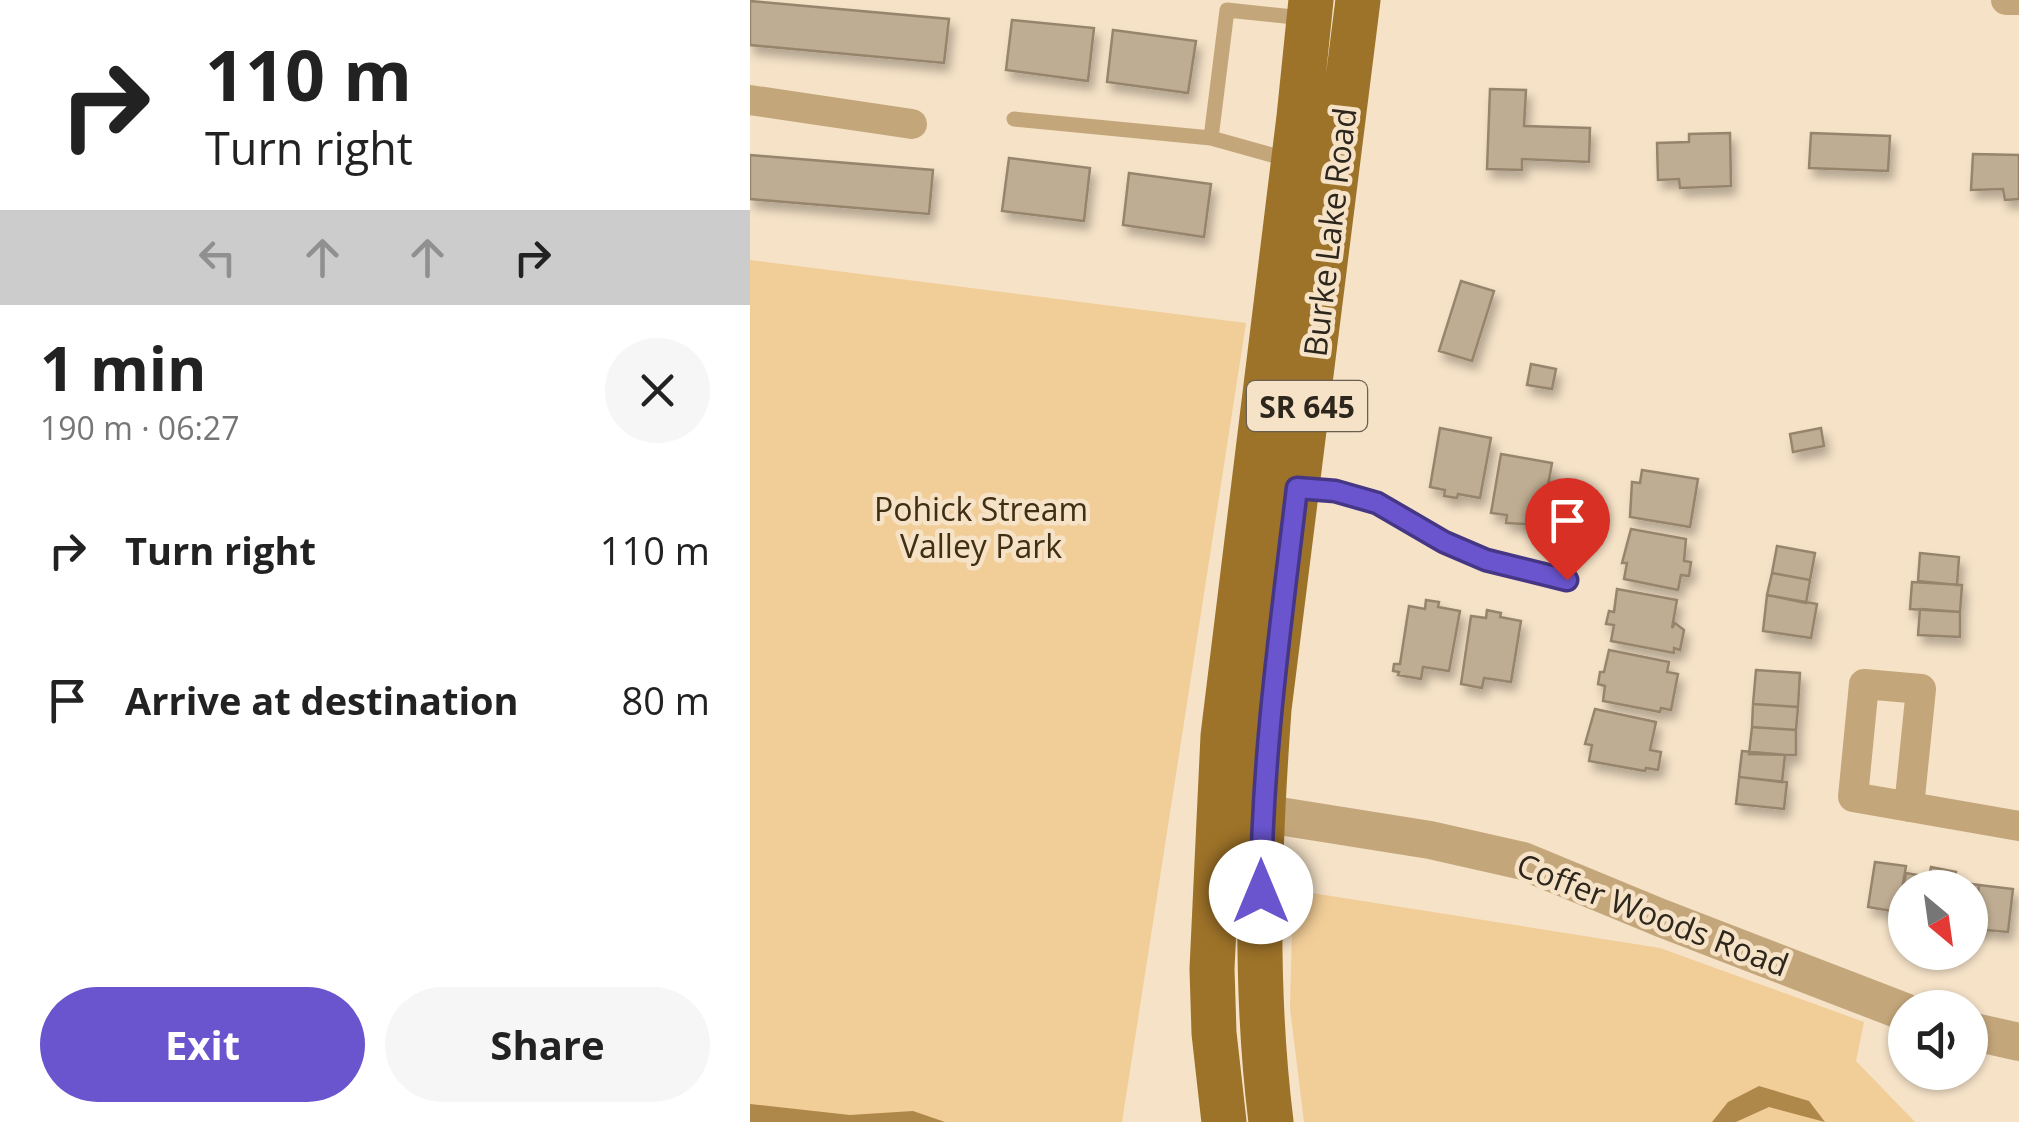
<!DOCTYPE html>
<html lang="en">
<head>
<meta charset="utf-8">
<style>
  :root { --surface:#fff; --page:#f6f6f6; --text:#222; --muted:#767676; --accent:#6a55ce }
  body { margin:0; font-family:"Open Sans",sans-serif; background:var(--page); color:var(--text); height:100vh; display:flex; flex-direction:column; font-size:38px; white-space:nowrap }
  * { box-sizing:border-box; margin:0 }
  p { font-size:32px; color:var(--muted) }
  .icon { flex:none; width:55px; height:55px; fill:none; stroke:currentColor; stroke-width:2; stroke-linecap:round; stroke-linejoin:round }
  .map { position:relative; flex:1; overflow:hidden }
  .panel { display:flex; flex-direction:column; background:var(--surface); width:750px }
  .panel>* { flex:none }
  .hud { background:#fff; color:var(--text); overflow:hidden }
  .needle { width:65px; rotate:151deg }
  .controls { position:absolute; left:1138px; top:870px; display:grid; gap:20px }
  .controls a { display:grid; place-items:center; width:100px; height:100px; border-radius:50%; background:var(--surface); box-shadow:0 2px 8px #0004; font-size:50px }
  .pin { position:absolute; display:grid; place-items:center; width:85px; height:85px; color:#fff; margin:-102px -42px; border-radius:50% 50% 50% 0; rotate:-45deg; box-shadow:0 0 10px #0007 }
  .pin .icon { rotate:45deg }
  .me { position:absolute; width:110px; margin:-55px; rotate:0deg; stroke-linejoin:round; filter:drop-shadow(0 0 8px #0008) }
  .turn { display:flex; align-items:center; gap:35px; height:210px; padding:0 40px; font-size:45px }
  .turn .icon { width:130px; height:130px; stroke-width:2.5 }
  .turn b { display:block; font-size:70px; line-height:85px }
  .lanes { display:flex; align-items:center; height:95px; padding:0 40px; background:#0003; justify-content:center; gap:50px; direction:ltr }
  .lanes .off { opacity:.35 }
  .round { display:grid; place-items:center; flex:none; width:105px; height:105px; border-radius:52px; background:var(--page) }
  .summary { display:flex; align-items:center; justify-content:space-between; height:170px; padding:0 40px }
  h1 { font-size:60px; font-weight:700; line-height:75px }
  .primary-button { display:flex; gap:20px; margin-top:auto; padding:20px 40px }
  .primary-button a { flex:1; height:115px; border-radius:60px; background:var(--accent); color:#fff; font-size:40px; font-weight:700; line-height:115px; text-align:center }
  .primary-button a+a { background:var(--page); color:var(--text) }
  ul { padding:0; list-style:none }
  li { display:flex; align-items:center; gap:30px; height:150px; padding:0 40px }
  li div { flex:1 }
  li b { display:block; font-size:38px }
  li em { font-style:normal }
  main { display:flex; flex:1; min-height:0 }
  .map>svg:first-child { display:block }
  .green { fill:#f1cd97 }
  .water { fill:#ae874b }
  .building { fill:#bfad93; stroke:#96856c; stroke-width:2.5; filter:url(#shadow) }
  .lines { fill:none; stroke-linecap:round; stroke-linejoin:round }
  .service { stroke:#c4a67b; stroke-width:15 }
  .minor { stroke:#c4a67b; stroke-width:30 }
  .tertiary { stroke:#c4a67b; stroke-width:38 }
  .primary { stroke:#9d7229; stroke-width:45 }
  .route-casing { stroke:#453786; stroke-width:25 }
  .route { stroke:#6a55ce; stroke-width:18 }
  .labels { text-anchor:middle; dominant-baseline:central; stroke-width:9; stroke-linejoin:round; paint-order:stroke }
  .shield { fill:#f5e2c7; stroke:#695e4f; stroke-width:2.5 }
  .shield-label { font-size:30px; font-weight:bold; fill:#2d261c }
  .street-label { font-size:32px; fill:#2d261c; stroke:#f5e2c7 }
  .park-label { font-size:32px; fill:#412f14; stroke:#f5e2c7 }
</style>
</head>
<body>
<main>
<section class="panel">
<div class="hud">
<div class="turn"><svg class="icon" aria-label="right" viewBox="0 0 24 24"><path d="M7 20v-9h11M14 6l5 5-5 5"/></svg><div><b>110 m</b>Turn right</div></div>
<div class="lanes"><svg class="icon off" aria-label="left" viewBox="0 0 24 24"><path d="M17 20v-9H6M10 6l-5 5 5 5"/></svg><svg class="icon off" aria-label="ahead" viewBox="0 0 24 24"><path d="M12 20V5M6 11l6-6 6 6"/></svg><svg class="icon off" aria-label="ahead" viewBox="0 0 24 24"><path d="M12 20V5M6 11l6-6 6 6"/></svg><svg class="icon" aria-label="right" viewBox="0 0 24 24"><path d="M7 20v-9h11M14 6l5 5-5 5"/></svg></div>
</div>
<div class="summary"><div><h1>1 min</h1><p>190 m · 06:27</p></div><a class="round"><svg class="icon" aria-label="close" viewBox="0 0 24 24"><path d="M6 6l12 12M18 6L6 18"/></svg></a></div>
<ul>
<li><svg class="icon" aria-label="right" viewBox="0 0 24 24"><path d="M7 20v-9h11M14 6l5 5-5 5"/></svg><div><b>Turn right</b></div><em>110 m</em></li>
<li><svg class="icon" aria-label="arrive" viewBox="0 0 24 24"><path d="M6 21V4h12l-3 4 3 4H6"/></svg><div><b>Arrive at destination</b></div><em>80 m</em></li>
</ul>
<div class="primary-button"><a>Exit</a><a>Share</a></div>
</section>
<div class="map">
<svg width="1269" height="1122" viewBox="0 0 1269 1122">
  <defs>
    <filter id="shadow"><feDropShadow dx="4.5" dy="8" stdDeviation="5" flood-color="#0004"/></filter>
  </defs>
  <rect width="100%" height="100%" fill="#f5e2c7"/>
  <!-- green -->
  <path class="green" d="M0,260L496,323L372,1122H0Z
    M543,890L910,948L1114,1022L1106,1061L1165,1122H554L540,1008Z"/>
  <!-- water -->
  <path class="water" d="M1009,1086L1059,1101L1075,1122L1019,1107L986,1122H962L978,1102Z
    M0,1104L100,1115L163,1111L195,1122H0Z"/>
  <!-- building -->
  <path class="building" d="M0,1L199,19L194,63L0,45Z
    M262,20L344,28L338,81L256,70Z
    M363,30L446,41L438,93L357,82Z
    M740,89L776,90L774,126L840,128L839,162L772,159V170L737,169Z
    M980,133L981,186L930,188L929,179L908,180L907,143L939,142V134Z
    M1061,133L1140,136L1138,171L1059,168Z
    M1223,154L1269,155V199L1255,200L1253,189L1221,190Z
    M0,155L183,170L179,214L0,199Z
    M259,158L340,168L334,221L252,211Z
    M379,173L461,184L454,237L373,225Z
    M711,281L744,291L722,361L689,351Z
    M781,364L806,369L802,389L777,385Z
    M690,428L741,438L730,498L708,494L707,498L694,496L695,490L680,487Z
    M1071,428L1074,446L1043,452L1040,434Z
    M751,454L802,463L791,525L756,523L757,515L741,513Z
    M892,470L948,479L940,527L880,517L882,482L890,483Z
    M881,529L936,539L934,561L941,562L939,576L931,575L928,590L874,579L877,563H872Z
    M1027,546L1065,553L1060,580L1022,573Z
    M1170,553L1209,557L1207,585L1168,581Z
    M1022,573L1060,580L1056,603L1017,595Z
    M1162,582L1212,585L1210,612L1160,609Z
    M867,589L927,600L922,628L925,623L934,630L930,650L924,648V653L861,641L864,625L856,624L859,611L864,612Z
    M1017,595L1067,604L1061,638L1013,631Z
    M676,600L689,602L688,607L710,611L699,671L673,667L671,679L648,675L649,672L643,671L644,664H650L659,606L675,609Z
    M1170,609L1210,612V637L1168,635Z
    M737,610L751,613L750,617L771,621L761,682L734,678L732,688L711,684L721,616L736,618Z
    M859,650L919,662L917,672L928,674L921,710L911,708L910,712L853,701L855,686L848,684L850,672H854Z
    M1006,670L1050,673L1048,707L1003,704Z
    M1003,704L1048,707L1046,730L1002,727Z
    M845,709L906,722L900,750L911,752L908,770L896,768L895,771L839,761L842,745L835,744Z
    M1002,727L1046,730V755L999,754Z
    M992,751L1035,755L1032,782L989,777Z
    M989,777L1037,782L1034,809L986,804Z
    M1125,862L1156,866L1148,912L1118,907Z
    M1181,867L1206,872L1202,888H1177Z
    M1156,873L1179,877L1177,888H1155V914L1148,912Z
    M1203,881L1229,885L1224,929L1220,928V888H1202Z
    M1229,885L1263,889L1258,932L1224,929Z"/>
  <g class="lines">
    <!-- service -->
    <path class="service" d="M264,119L461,138L522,155L541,156
      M461,138L477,10L553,18
      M549,488L585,491L627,503L694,542L736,560L817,580"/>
    <!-- minor -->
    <path class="minor" d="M1256,0H1269
      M0,100L162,124
      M1159,807L1171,689L1114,684L1103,797L1269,826"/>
    <!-- tertiary -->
    <path class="tertiary" d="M485,809L680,840L773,861L911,918L1155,1012
      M1220,1031L1269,1042"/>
    <!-- primary -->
    <path class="primary" d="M474,1122L464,1033L462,969L473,736L549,117L561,0
      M521,1122C504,985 509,847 519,709L608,0"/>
  </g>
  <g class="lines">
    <!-- route casing -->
    <g class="route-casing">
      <path id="route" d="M511,892C512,756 531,623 547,488L585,491L627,503L694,542L736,560L817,580"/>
    </g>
    <!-- route -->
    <use href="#route" class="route"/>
  </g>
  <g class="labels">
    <!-- shield labels -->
    <rect class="shield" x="497" y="381" width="120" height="50" rx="8"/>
    <g class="shield-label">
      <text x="557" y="406">SR 645</text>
    </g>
    <!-- street labels -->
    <g class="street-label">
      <text transform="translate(579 232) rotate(-83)">Burke Lake Road</text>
      <text transform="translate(903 914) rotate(21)">Coffer Woods Road</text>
    </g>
    <!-- park labels -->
    <g class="park-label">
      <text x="231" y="508">Pohick Stream<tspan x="231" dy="37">Valley Park</tspan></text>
    </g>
  </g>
</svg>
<div class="controls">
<a><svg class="needle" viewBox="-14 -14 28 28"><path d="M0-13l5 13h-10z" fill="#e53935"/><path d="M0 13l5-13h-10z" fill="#767676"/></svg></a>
<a><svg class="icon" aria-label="sound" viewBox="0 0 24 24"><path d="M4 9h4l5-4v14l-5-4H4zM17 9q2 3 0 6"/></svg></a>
</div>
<div class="pin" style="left:817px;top:580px;background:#d93025"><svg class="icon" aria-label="arrive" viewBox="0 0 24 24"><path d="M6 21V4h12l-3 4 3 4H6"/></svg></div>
<svg class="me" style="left:511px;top:892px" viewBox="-20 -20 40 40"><circle r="19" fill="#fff"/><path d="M0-13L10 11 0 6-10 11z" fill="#6a55ce"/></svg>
</div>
</main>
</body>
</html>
